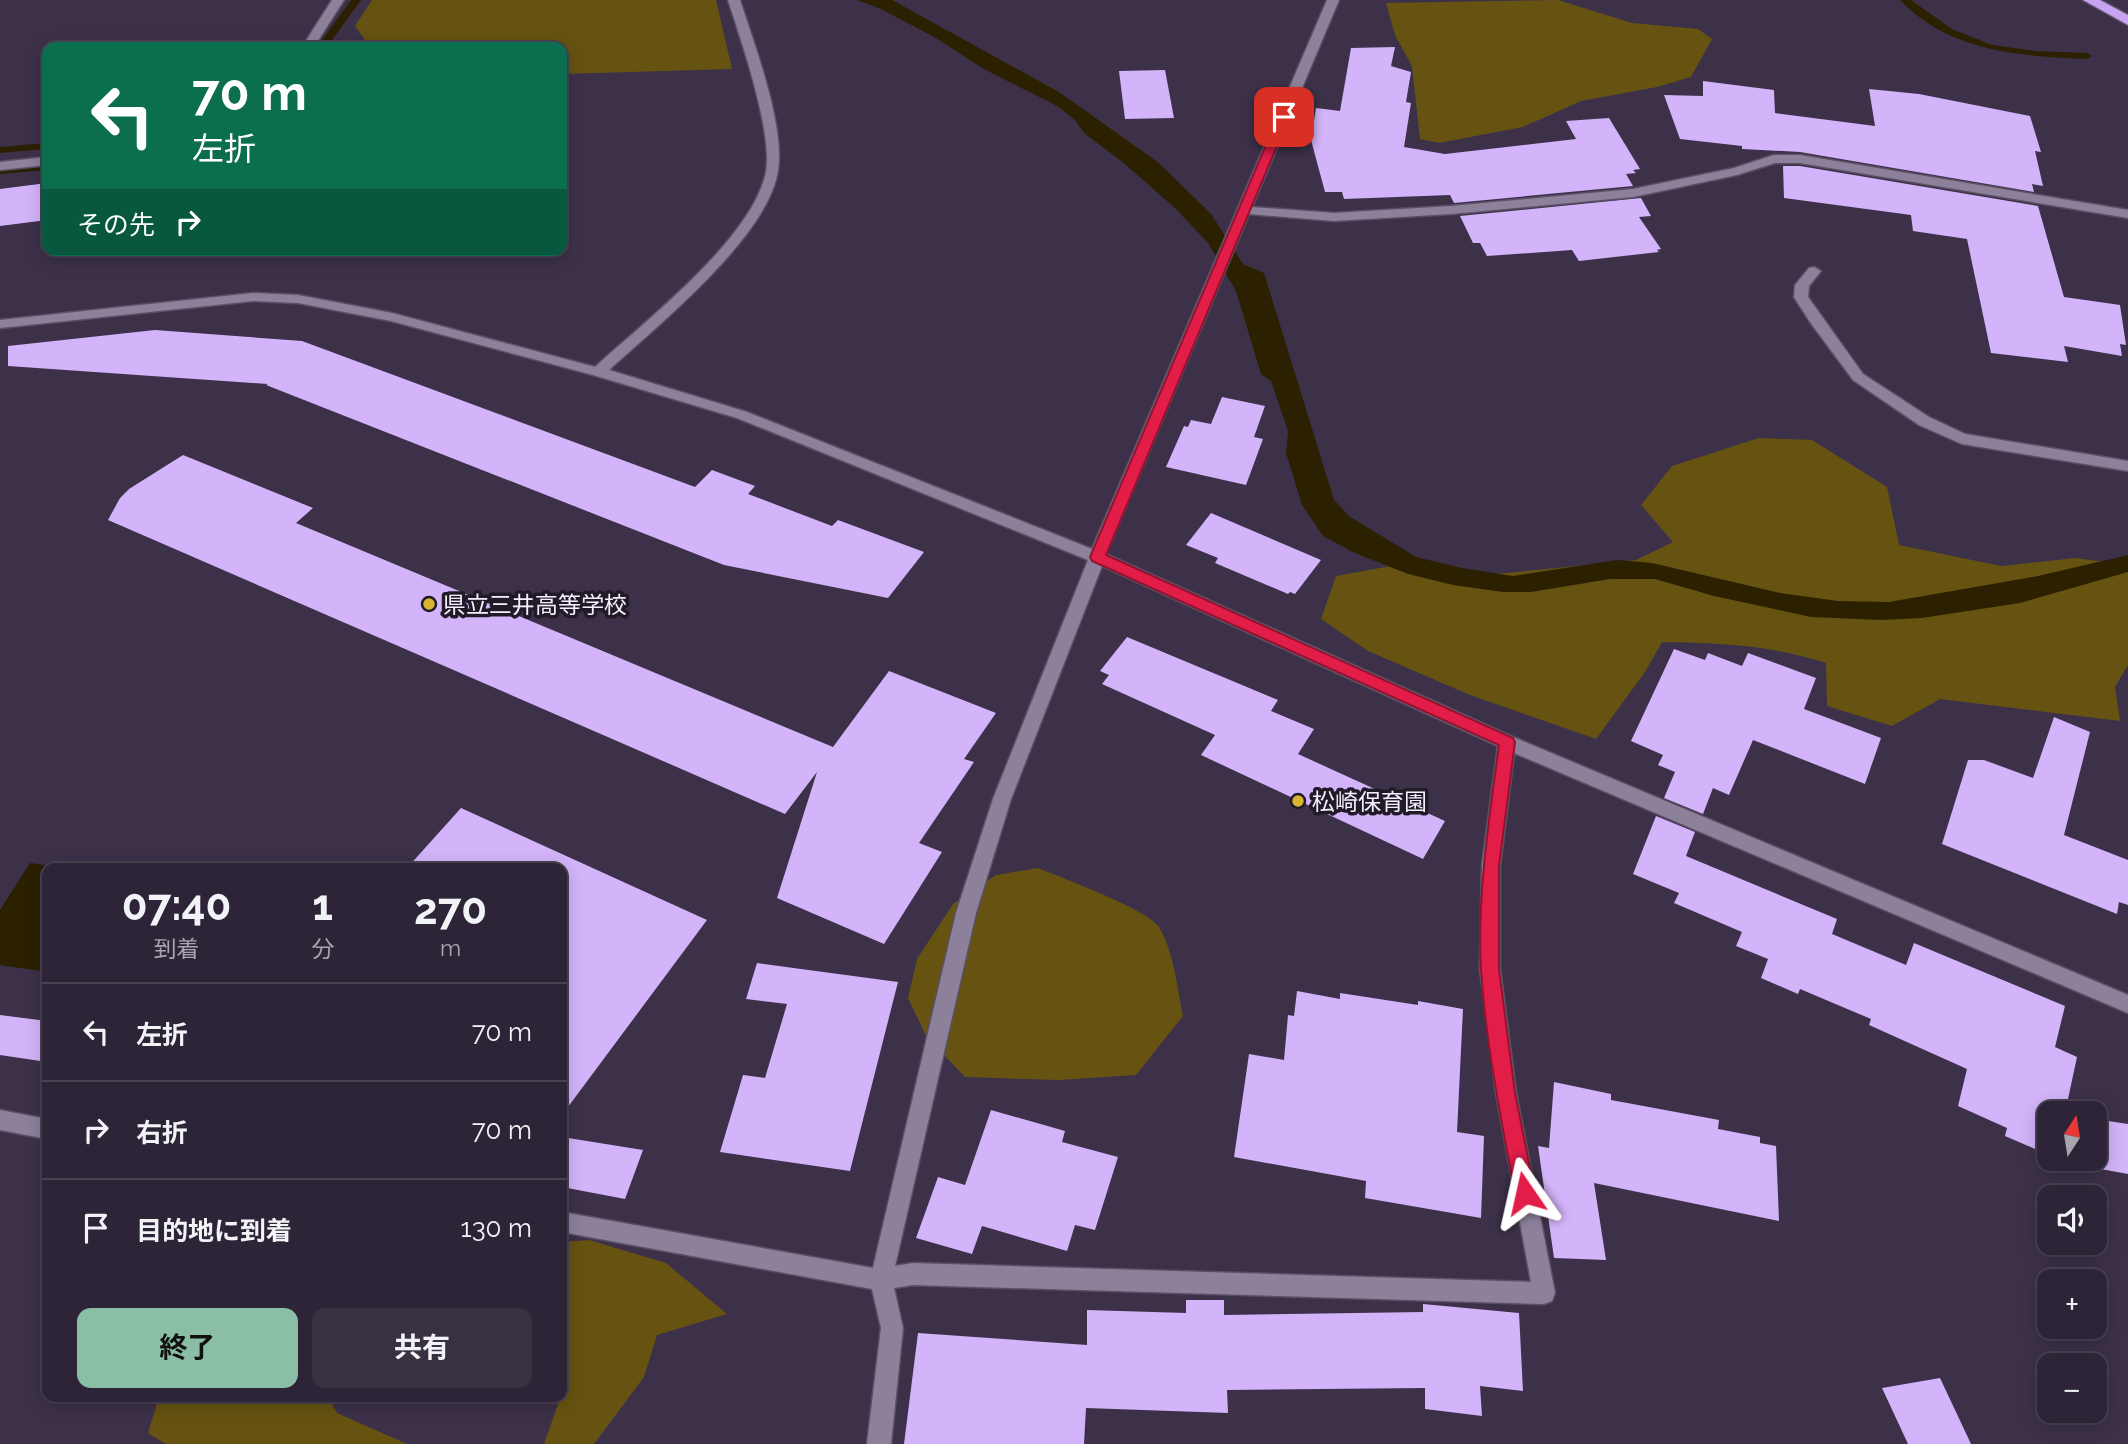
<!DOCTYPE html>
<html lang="ja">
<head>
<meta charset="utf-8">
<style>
  :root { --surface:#2d2537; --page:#393142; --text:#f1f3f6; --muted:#a7a5ad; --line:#484252; --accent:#8abfa5 }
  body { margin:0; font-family:Raleway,"Noto Sans JP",sans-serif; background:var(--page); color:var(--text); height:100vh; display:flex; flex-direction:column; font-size:26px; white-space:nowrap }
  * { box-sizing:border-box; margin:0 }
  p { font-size:23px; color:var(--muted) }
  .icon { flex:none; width:38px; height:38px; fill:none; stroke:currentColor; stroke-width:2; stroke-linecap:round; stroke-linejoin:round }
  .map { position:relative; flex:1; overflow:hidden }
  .details { position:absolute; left:42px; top:863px; width:525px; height:539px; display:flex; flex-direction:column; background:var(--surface); border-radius:14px; box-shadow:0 4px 18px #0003,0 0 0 2px var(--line) }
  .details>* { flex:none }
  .banner { position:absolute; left:42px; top:42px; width:525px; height:214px; border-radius:14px; box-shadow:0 4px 18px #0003,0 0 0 2px var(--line); background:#0b6e4f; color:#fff; overflow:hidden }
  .needle { width:46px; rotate:12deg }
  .tools { position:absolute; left:2037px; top:1101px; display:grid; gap:14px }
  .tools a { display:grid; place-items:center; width:70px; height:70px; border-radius:14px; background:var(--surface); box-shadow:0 4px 18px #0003,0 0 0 2px var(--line); font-size:35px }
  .pin { position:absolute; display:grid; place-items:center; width:60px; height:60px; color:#fff; margin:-30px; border-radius:14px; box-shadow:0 4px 10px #0006 }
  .me { position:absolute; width:77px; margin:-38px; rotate:349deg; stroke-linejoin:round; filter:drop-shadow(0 0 5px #0008) }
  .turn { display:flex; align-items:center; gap:24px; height:147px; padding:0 35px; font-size:32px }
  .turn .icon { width:91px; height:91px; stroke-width:2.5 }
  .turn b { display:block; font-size:49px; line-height:60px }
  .then { display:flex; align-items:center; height:66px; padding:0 35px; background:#0003; gap:14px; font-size:26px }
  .eta { display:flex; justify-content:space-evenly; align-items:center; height:119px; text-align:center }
  .eta b { font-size:42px; font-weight:700; line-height:49px }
  .primary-button { display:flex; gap:14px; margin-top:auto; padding:14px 35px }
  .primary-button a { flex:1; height:80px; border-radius:14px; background:var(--accent); color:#111; font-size:28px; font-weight:700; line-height:80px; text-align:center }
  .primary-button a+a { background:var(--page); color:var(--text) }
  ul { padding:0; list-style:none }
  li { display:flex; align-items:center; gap:21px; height:98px; padding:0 35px; border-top:2px solid var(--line) }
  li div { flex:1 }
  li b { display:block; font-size:26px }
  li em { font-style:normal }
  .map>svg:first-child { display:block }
  .green { fill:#665312 }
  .water { fill:#2b2101 }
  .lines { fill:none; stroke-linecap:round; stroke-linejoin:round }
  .stream { fill:#2b2101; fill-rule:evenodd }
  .building { fill:#d3b3f9 }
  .minor-casing { stroke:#5a5064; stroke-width:3 }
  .highway-casing { stroke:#5a5064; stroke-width:3 }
  .minor { fill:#8c809b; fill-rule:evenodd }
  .highway { fill:#c7a3f2; fill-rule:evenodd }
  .route { fill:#e11d48; stroke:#92132f; stroke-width:2 }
  .poi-dot { fill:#d8b434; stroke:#201b26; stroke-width:2.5 }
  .labels { text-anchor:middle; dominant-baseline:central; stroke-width:7; stroke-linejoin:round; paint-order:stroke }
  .poi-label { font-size:23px; fill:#f5eefe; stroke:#201b26; text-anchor:start }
</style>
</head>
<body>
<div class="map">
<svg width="2128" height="1444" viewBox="0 0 2128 1444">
  <rect width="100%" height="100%" fill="#3c3149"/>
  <!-- green -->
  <path class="green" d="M372,0H716L732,69L562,74V47H388L365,40L355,26Z
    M1558,0L1632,23L1698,29L1712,39L1691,77L1657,87L1581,101L1523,127L1439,143L1420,139L1412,66L1395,35L1386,3Z
    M1759,438L1812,440L1887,487L1899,545L2001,566L2075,558L2128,565V665L2115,687L2120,721L1940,699L1892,726L1827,706L1826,663C1769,645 1721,643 1662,642L1645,672L1596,739L1470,695L1368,651L1321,619L1336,576L1391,566L1467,577L1636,560L1673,542L1641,505L1672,466Z
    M1038,868C1060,877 1149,910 1159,927C1174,952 1177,987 1183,1016L1136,1075L1059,1080L965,1077L926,1036L908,998L917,959L953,904L996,875Z
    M589,1240L666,1263L727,1314L657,1335L644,1377L594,1444H544L565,1384L562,1375V1242Z
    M327,1396L337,1413L407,1444H166L148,1433L159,1397Z"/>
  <!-- water -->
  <path class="water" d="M857,0H892L1059,92L1159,163L1211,214L1243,264L1264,273L1334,500L1349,516L1416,557L1462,568L1513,576L1617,560L1652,563L1780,593L1838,601L1889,602L2038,576L2128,555V572L2020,603L1922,618L1881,620L1811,617L1714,596L1655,579H1610L1531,592H1503L1453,585L1408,574L1355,553L1323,536L1302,505L1286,453L1288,431L1271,381L1261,374L1236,291L1208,243L1176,209L1125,164L1084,133L1075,120L1059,107L984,69L936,38L881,9Z
    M30,863L67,868H47V972L0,965V910Z"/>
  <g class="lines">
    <!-- stream -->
    <path class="stream" d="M351,0H361L327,47H317Z
      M1900,0H1911L1952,29L1992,45L2035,51L2087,53L2092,56L2087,59C2019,56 1950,52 1900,0Z
      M47,143V149L0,153V147Z
      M47,164V170L0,174V168Z"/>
  </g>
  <!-- building -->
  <path class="building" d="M1395,47L1391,66L1411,72L1406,102L1411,103L1404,147L1445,154L1576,139L1566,121L1609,118L1640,169L1633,170L1636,173L1626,174L1633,186L1454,203L1450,195L1344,199L1342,192H1325L1311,140L1316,108L1340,111L1351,48Z
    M1165,70L1174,118L1125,119L1119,71Z
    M1703,81L1774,90L1775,113L1875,126L1869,89L1919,94L2030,116L2041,152L2035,151L2043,186L2032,184L2034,192L1800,152L1742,149V146L1680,139L1664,95L1703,96Z
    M1783,166H1800L2038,206L2064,297L2120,305L2126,345L2120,344L2122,356L2064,346L2068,362L1991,353L1967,239L1913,231L1911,215L1784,198Z
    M47,183V220L0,226V189Z
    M1641,198L1651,216L1639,217L1661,249L1657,250L1659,252L1579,261L1572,250L1487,256L1480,243H1473L1460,216Z
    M155,330L302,341L695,487L712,470L755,486L748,494L832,526L838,520L924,552L888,598L724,565L266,385L268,384L8,366V346Z
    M1222,397L1265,406L1254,437L1263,439L1246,485L1166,467L1184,426L1188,427L1191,420L1211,424Z
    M183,455L313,508L296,523L833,747L889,671L996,713L964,759L974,762L919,843L942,852L884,944L777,898L817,772L785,814L108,520L120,498L129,489Z
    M1211,513L1321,560L1295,594L1290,592L1288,594L1215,563L1218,558L1186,545Z
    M1127,637L1278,700L1271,711L1314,729L1298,754L1445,821L1423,859L1201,755L1215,735L1102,684L1109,675L1100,671Z
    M1674,649L1705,660L1708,653L1742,666L1748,653L1816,678L1804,709L1881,738L1865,784L1753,740L1729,795L1713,788L1703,814L1664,798L1675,772L1658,765L1663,755L1631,741Z
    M2054,717L2090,732L2064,835L2128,860V905L2119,902L2117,914L1942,844L1968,760H1984L2033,778Z
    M461,808L707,920L562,1115V868H407Z
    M1656,816L1695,832L1686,856L1837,919L1832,934L1906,965L1914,943L2065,1006L2055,1047L2077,1057L2065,1113H2049V1155L2005,1136L2007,1128L1958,1106L1967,1069L1869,1025L1871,1019L1800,989L1798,994L1761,978L1768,959L1736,946L1742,932L1674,903L1679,893L1633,874Z
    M757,963L898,982L850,1171L720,1152L743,1075L765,1078L787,1004L746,999Z
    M1297,991L1340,999V993L1418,1005V1001L1463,1009L1457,1132L1484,1136L1481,1218L1365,1198L1366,1181L1234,1157L1249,1054L1284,1060L1288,1015L1294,1016Z
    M0,1015L47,1021V1062L0,1055Z
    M1554,1082L1611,1094V1100L1719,1120L1718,1129L1760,1137V1143L1776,1146L1779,1221L1594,1183L1606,1260L1554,1258L1538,1146L1549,1148Z
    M991,1110L1065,1131L1062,1142L1118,1157L1095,1230L1075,1225L1067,1251L982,1226L972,1254L916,1238L938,1177L965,1185Z
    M2095,1119L2128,1124V1174L2068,1163L2058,1158H2095Z
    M562,1137L643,1150L625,1199L562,1187Z
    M1186,1300H1224V1315L1423,1312V1304L1519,1313L1523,1391L1480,1386L1482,1416L1425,1409V1388L1227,1390L1228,1413L1086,1408L1084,1444H904L918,1333L1087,1345V1310L1186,1313Z
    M1940,1378L1971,1444H1908L1882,1388Z"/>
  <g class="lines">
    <!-- minor casing -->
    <g class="minor-casing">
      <path id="minor" d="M332,0H344L314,47H302Z
        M728,0H740C754,44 785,125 778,170C769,236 657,326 609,370L747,412L1092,549L1327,0H1339L1252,207L1334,213L1451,206L1633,189L1734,168L1774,155H1800L2128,210V218L1800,163H1775L1737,175L1633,197L1451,214L1334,221L1249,214L1106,554L1513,737L2128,995V1013L1514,753L1500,866V969L1516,1093L1555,1293L1552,1301L1544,1304L913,1285L894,1288L903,1328L891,1444H867L881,1328L872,1289L562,1232V1212L873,1268L956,913L993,799L1088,560L737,418L593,375L391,321L298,303L253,301L0,328V320L253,293L298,295L392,313L595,367C644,322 753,238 766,172C773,132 741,40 728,0ZM1102,566L1498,746L1482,866L1480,969L1496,1093L1531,1282L913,1263L895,1266L976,913L1011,799Z
        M47,157V165L0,170V162Z
        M1814,267L1821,271L1809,286L1808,297L1863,374L1929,417L1965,434L2128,461V471L1962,444L1919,425L1853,380L1810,322L1794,297L1795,285L1809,268Z
        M0,1110L47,1119V1139L0,1130Z"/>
    </g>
    <!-- highway casing -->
    <g class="highway-casing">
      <path id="highway" d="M2083,0H2100L2128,15V25Z"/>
    </g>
    <!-- minor -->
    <use href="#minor" class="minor"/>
    <!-- highway -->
    <use href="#highway" class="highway"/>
  </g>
  <!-- route -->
  <path class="route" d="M1284,113L1289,117L1106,555L1513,738L1515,742L1499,866V969L1515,1093L1535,1193L1532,1199L1525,1202L1518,1199L1515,1193C1501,1119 1486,1045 1481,970C1477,894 1489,820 1499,745L1092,561L1090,557L1278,117Z"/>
  <!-- markers -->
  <g class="poi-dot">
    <circle cx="429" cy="604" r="7"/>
    <circle cx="1298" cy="801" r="7"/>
  </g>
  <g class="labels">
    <!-- poi labels -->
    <g class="poi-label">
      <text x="443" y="604">県立三井高等学校</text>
      <text x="1312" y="801">松崎保育園</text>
    </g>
  </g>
</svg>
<div class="tools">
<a><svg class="needle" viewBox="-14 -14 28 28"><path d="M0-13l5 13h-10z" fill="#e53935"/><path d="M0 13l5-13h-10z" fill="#a7a5ad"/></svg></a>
<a><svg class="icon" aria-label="sound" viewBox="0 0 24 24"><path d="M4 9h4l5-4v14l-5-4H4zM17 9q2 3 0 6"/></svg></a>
<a>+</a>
<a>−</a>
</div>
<div class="pin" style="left:1284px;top:117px;background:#d93025"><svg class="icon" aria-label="arrive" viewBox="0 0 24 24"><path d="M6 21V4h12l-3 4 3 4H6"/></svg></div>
<svg class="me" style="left:1525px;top:1193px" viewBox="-20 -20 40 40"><path d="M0-17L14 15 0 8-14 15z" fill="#e11d48" stroke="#fff" stroke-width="4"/></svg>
<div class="banner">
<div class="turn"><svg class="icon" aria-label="left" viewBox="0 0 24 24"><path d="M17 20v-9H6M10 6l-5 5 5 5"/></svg><div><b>70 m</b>左折</div></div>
<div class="then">その先<svg class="icon" aria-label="right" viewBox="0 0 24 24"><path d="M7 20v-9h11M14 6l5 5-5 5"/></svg></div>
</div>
<section class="details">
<div class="eta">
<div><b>07:40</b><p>到着</p></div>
<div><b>1</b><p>分</p></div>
<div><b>270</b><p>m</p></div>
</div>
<ul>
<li><svg class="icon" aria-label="left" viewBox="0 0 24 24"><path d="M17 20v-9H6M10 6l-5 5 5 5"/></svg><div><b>左折</b></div><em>70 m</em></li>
<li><svg class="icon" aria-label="right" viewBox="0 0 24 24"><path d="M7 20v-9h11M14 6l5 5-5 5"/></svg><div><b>右折</b></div><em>70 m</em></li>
<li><svg class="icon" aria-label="arrive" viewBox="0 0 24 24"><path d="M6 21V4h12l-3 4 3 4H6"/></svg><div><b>目的地に到着</b></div><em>130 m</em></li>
</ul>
<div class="primary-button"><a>終了</a><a>共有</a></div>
</section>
</div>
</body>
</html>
